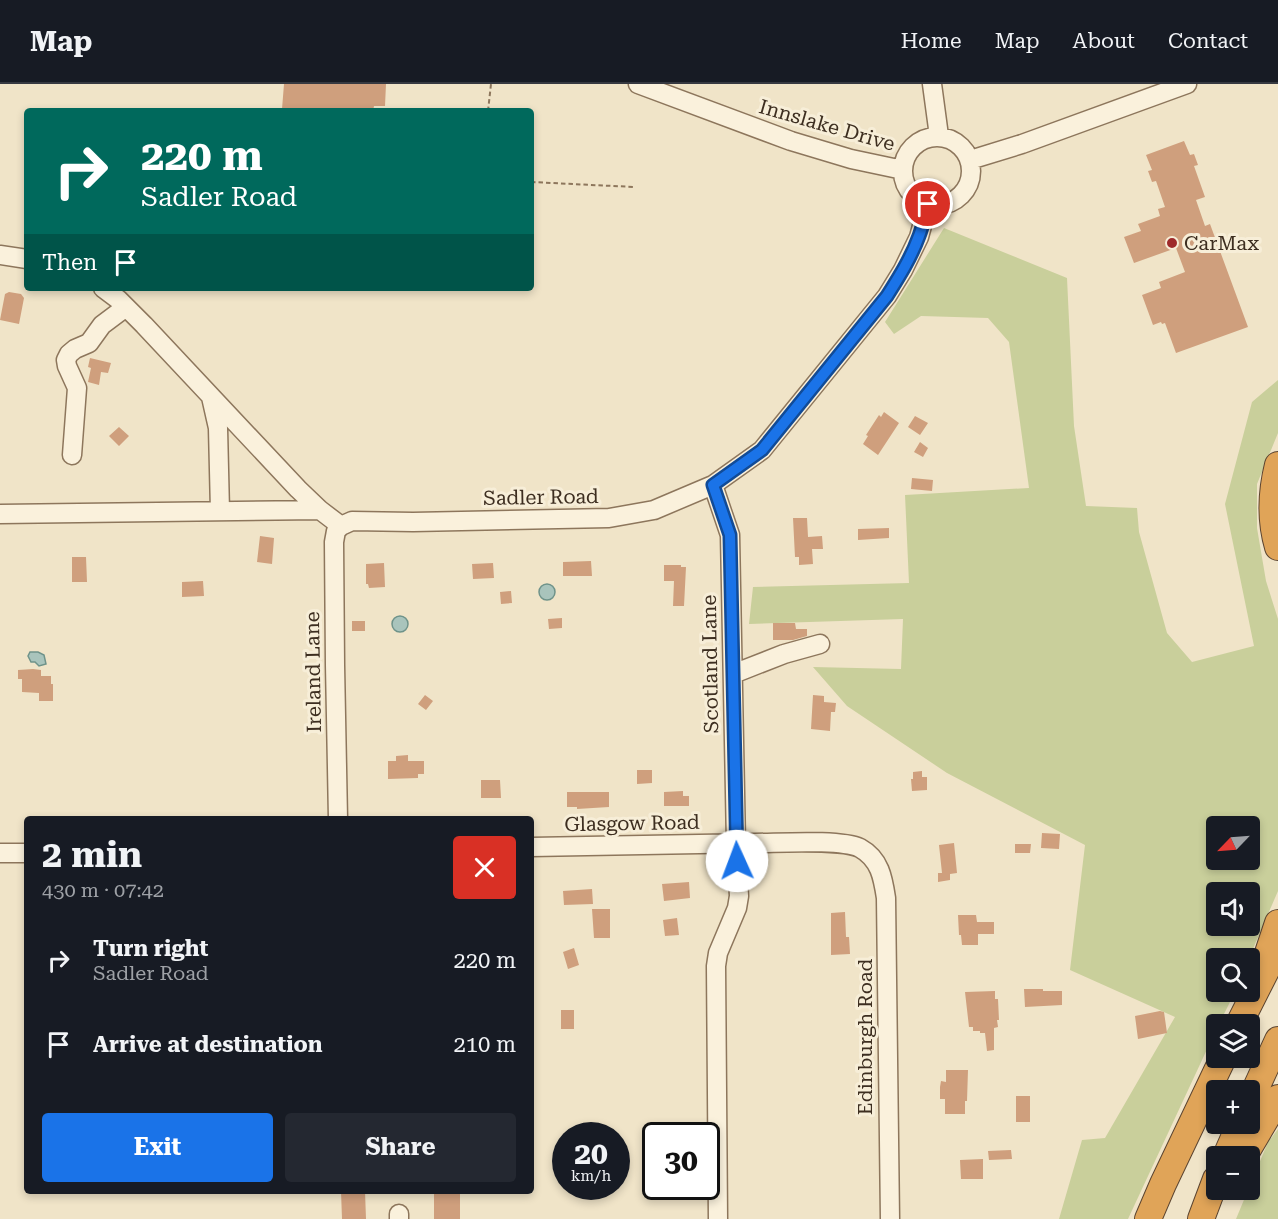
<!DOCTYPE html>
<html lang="en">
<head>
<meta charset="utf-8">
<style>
  :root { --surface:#171b24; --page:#242831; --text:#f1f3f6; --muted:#9ea1a6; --line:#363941; --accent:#1a73e8 }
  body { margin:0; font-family:"Roboto Serif",serif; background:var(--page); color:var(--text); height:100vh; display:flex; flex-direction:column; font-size:22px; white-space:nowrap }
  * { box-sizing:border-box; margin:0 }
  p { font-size:20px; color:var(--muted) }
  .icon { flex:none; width:33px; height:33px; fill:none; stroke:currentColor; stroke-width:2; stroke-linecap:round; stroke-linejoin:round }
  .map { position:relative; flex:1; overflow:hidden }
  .details { position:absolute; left:24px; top:732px; width:510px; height:378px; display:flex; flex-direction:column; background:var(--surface); border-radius:6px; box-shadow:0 3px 9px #0003 }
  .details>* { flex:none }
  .hud { position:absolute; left:24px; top:24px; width:510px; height:183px; border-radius:6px; box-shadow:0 3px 9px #0003; background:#00695c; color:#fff; overflow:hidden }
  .needle { width:39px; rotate:245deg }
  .fabs { position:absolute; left:1206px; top:732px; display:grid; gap:12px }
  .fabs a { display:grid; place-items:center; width:54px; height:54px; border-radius:6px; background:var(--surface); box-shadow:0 3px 9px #0003; font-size:30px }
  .speed { position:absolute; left:552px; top:1038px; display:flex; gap:12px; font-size:30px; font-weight:700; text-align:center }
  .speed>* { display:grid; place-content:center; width:78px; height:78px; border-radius:50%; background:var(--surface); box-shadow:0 3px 9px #0003; line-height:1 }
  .speed small { font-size:15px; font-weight:400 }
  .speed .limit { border:3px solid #111; border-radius:9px; background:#fff; color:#111 }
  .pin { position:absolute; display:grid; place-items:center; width:51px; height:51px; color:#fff; margin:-26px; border:3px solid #fff; border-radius:50%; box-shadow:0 2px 6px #0007 }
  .me { position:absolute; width:66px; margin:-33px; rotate:358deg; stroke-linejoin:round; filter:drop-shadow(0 0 4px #0008) }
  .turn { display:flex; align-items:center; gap:21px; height:126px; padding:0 18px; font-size:27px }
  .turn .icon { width:78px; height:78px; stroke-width:2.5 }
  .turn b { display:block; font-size:42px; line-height:51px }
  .then { display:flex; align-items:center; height:57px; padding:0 18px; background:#0003; gap:12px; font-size:22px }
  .round { display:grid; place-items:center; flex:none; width:63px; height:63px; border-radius:6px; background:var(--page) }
  .summary { display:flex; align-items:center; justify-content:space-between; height:102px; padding:0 18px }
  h1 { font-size:36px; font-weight:700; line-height:45px }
  .button { display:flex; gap:12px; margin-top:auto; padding:12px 18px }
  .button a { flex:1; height:69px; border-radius:6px; background:var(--accent); color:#fff; font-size:24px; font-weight:700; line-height:69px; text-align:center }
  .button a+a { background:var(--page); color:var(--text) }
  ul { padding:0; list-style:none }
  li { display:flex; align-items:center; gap:18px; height:84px; padding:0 18px }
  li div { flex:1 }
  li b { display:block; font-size:22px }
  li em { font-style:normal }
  header { display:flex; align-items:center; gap:36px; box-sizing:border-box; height:84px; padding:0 30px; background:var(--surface); border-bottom:2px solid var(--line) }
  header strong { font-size:28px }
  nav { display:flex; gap:33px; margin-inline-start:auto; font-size:21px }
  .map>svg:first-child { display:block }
  .green { fill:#c9cf9b; fill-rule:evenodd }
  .water { fill:#a9c4bc; stroke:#6f938a; stroke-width:1.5 }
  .building { fill:#cf9f7d }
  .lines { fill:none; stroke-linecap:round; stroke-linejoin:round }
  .minor-casing { stroke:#8d765c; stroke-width:21 }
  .highway-casing { stroke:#5b4430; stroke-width:28 }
  .path { stroke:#8d765c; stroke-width:2; stroke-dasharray:4.5 3; stroke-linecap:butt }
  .minor { stroke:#faf1dc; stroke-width:18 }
  .highway { stroke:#e0a458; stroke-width:26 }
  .route-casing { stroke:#114b97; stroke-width:15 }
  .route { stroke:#1a73e8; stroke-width:10 }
  .poi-dot { fill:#9e2a2b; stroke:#f7eed8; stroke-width:2 }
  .labels { text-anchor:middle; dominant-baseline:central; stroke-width:6; stroke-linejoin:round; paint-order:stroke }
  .street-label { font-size:20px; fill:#3d2e20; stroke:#f7eed8 }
  .poi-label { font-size:20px; fill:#3d2e20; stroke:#f7eed8; text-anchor:start }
</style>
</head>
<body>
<header>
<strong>Map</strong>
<nav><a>Home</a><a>Map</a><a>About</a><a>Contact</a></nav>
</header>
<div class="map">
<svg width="1278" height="1135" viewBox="0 0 1278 1135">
  <rect width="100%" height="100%" fill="#f0e4c8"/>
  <!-- green -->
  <path class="green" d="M944,144L1067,194L1074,342L1086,422L1137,424L1139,448L1167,549L1192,578L1254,562L1225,420L1252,318L1278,296V349L1257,400V444L1266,497L1278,535V807L1249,874H1216V908H1235L1219,940H1216V946L1128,1135H1059L1082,1056L1105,1054L1175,933L1070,886L1085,761L947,689L847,622L813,583L901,585L903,535L749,540L753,503L909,499L905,411L1029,404L1009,258L988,234L921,232L894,250L885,238ZM1216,742H1250V776H1216ZM1216,808H1250V842H1216Z
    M1278,1045V1135H1236L1268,1058Z"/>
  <!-- water -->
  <path class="water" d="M539 508a8 8 0 1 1 16 0a8 8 0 1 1-16 0Z
    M392 540a8 8 0 1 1 16 0a8 8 0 1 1-16 0Z
    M30,568H38L44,571L46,580L39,582L35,578H31L28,572Z"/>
  <!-- building -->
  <path class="building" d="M284,0H386L385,22H374L373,27H292V25H282Z
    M1184,57L1190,71L1194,70L1198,81L1194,82L1205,113L1196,116L1205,142L1210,140L1248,243L1176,269L1165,239L1162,240L1161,238L1153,241L1142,211L1161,204L1159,198L1185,188L1176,164L1134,179L1124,153L1141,147L1138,140L1160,132L1158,125L1165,123L1156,97L1152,98L1148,87L1152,86L1146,71Z
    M9,208L21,210L24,214L19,240L0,236L5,210Z
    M90,274L111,279L108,289L101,288L99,301L88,298L91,284L88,283Z
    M884,328L899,339L878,371L863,360L868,352L866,351L879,331L881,333Z
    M915,332L928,339L920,351L908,343Z
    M119,343L129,352L119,362L109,352Z
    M920,358L928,364L923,373L914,368Z
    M912,394L933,396L932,407L911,405Z
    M793,434H807L808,453L822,452L823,465H812L813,480L799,481V473H795Z
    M889,444V454L858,456V445Z
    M260,452L274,454L272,480L257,478Z
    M72,473H86L87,498H72Z
    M591,477L592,492H563V478Z
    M384,479L385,503L369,504L368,500H366V480Z
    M493,479L494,494L473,495L472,480Z
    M664,481H681V483H686L684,522H673L674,497H664Z
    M203,497L204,512L182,513V498Z
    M511,507L512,519L501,520L500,508Z
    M562,534V544L549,545L548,535Z
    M352,537H365V547H352Z
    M773,539H795L796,545H807V552L793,556H773Z
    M33,585L41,586V592H51V600H53V617H39V609L22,608V595H18V586Z
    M425,611L433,617L426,626L418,620Z
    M813,611L824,612V618L836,619L835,628H831L830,647L811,645Z
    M408,671V677H424V690H418V694L388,695V677H396V672Z
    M637,686H652V699L637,700Z
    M922,687V693H927V706L912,707L911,695H913V688Z
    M481,696H500L501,714H481Z
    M683,707V712H689V722H664V708Z
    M567,708H609V723L577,725V723H567Z
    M1042,749L1060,750L1059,765L1041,764Z
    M954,759L957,789L950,790V796L938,798V789H942L939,761Z
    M1015,760H1031L1030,769H1015Z
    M689,798L690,814L664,817L662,800Z
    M592,805L593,820L564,821L563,807Z
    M592,825H610V854H594Z
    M845,828L846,853H849L850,870L831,871V829Z
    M958,831H976L977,838H994V850H978V861H962L961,851H959Z
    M677,834L679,851L665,852L663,836Z
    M574,864L579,881L568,885L563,868Z
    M1024,905H1043V907H1062V921L1025,923Z
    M995,907V915H998L999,936H997L998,943L994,944V966L987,967L985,949H980V947H973V943H969L965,908Z
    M561,926H574V945H561Z
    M1160,927L1164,928L1167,949L1138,955L1135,932Z
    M946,986H968L967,1017H965V1030H945V1015H940V1003L941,997L946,998Z
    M1016,1012H1030V1038H1016Z
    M1011,1066L1012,1075L989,1076L988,1067Z
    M983,1075V1095H961L960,1076Z
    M341,1107H365L366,1135H342Z
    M434,1109H460V1135H434Z"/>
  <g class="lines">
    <!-- minor casing -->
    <g class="minor-casing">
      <path id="minor" d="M638,0L791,57L851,75L903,86
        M932,0L939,52
        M903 87a34 34 0 1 1 68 0a34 34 0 1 1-68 0Z
        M970,76L1022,60L1187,0
        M0,171L27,175
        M103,204L119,216L144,241L298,405L320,426L341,442
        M211,313L218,344L220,427
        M72,371L77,304L67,282L66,276L69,270L75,265L89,259L102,241L126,223
        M713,401L730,451L736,760L739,812L737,824L718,869L716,882L718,1135
        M0,430L320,426
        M733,590L784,570L820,560
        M338,735L335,581L334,458L336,447L341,442L352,437L413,438L609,434L654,426L713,401L762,366L887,212L903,186L919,153L928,120
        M531,763C606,762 681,761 755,759C779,759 841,755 860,764C880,775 883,794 886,814L890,1135
        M0,769H27
        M399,1130V1135"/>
    </g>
    <!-- highway casing -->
    <g class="highway-casing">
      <path id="highway" d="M1278,381C1271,409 1270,436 1278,463
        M1265,878L1278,839
        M1239,940L1278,863
        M1250,1017L1278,956
        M1226,1072L1240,1040
        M1244,1072L1278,1014
        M1148,1135L1163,1100L1223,974
        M1201,1135L1216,1095"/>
    </g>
    <!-- path -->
    <path class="path" d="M488,27L491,0
      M531,98L634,103"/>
    <!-- minor -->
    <use href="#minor" class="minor"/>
    <!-- highway -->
    <use href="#highway" class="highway"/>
  </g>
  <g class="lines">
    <!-- route casing -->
    <g class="route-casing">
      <path id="route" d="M737,777L730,451L713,401L762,366L887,212C899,193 911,174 919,152C923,142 925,131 928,120"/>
    </g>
    <!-- route -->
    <use href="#route" class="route"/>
  </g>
  <!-- markers -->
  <circle class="poi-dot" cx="1172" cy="159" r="6"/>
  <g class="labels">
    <!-- street labels -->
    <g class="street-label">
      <text transform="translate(827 41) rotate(16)">Innslake Drive</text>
      <text transform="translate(541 413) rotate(-1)">Sadler Road</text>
      <text transform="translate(710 580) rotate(-91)">Scotland Lane</text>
      <text transform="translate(313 588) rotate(-91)">Ireland Lane</text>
      <text transform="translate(632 739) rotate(-1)">Glasgow Road</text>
      <text transform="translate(865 953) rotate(-90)">Edinburgh Road</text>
    </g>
    <!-- poi labels -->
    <g class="poi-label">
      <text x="1184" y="159">CarMax</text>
    </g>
  </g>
</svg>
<div class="fabs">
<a><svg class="needle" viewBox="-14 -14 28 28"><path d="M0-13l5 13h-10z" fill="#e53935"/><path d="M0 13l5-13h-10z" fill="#9ea1a6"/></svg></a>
<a><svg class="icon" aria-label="sound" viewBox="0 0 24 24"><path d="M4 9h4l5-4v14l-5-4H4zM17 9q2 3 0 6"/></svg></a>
<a><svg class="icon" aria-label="search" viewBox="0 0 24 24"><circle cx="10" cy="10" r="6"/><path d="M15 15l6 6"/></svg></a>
<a><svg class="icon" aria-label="layers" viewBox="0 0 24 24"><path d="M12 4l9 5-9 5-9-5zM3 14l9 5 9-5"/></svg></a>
<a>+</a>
<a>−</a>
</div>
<div class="speed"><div>20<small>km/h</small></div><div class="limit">30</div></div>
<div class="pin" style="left:928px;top:120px;background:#d93025"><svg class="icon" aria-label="arrive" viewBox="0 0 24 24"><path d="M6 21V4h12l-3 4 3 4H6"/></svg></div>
<svg class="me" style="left:737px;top:777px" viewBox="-20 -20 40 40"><circle r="19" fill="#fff"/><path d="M0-13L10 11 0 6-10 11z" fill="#1a73e8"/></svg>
<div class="hud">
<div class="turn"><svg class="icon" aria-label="right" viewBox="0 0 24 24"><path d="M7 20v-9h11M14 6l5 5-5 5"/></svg><div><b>220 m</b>Sadler Road</div></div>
<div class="then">Then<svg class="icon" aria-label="arrive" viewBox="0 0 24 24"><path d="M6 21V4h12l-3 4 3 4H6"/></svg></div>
</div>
<section class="details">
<div class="summary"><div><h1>2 min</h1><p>430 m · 07:42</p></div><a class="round" style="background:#d93025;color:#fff"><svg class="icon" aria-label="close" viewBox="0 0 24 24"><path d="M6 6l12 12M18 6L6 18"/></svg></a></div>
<ul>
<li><svg class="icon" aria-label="right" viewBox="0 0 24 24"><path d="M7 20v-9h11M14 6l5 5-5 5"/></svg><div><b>Turn right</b><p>Sadler Road</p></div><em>220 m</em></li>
<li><svg class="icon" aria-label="arrive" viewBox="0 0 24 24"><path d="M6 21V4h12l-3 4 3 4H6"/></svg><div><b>Arrive at destination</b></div><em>210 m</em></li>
</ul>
<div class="button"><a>Exit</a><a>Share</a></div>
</section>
</div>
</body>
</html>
